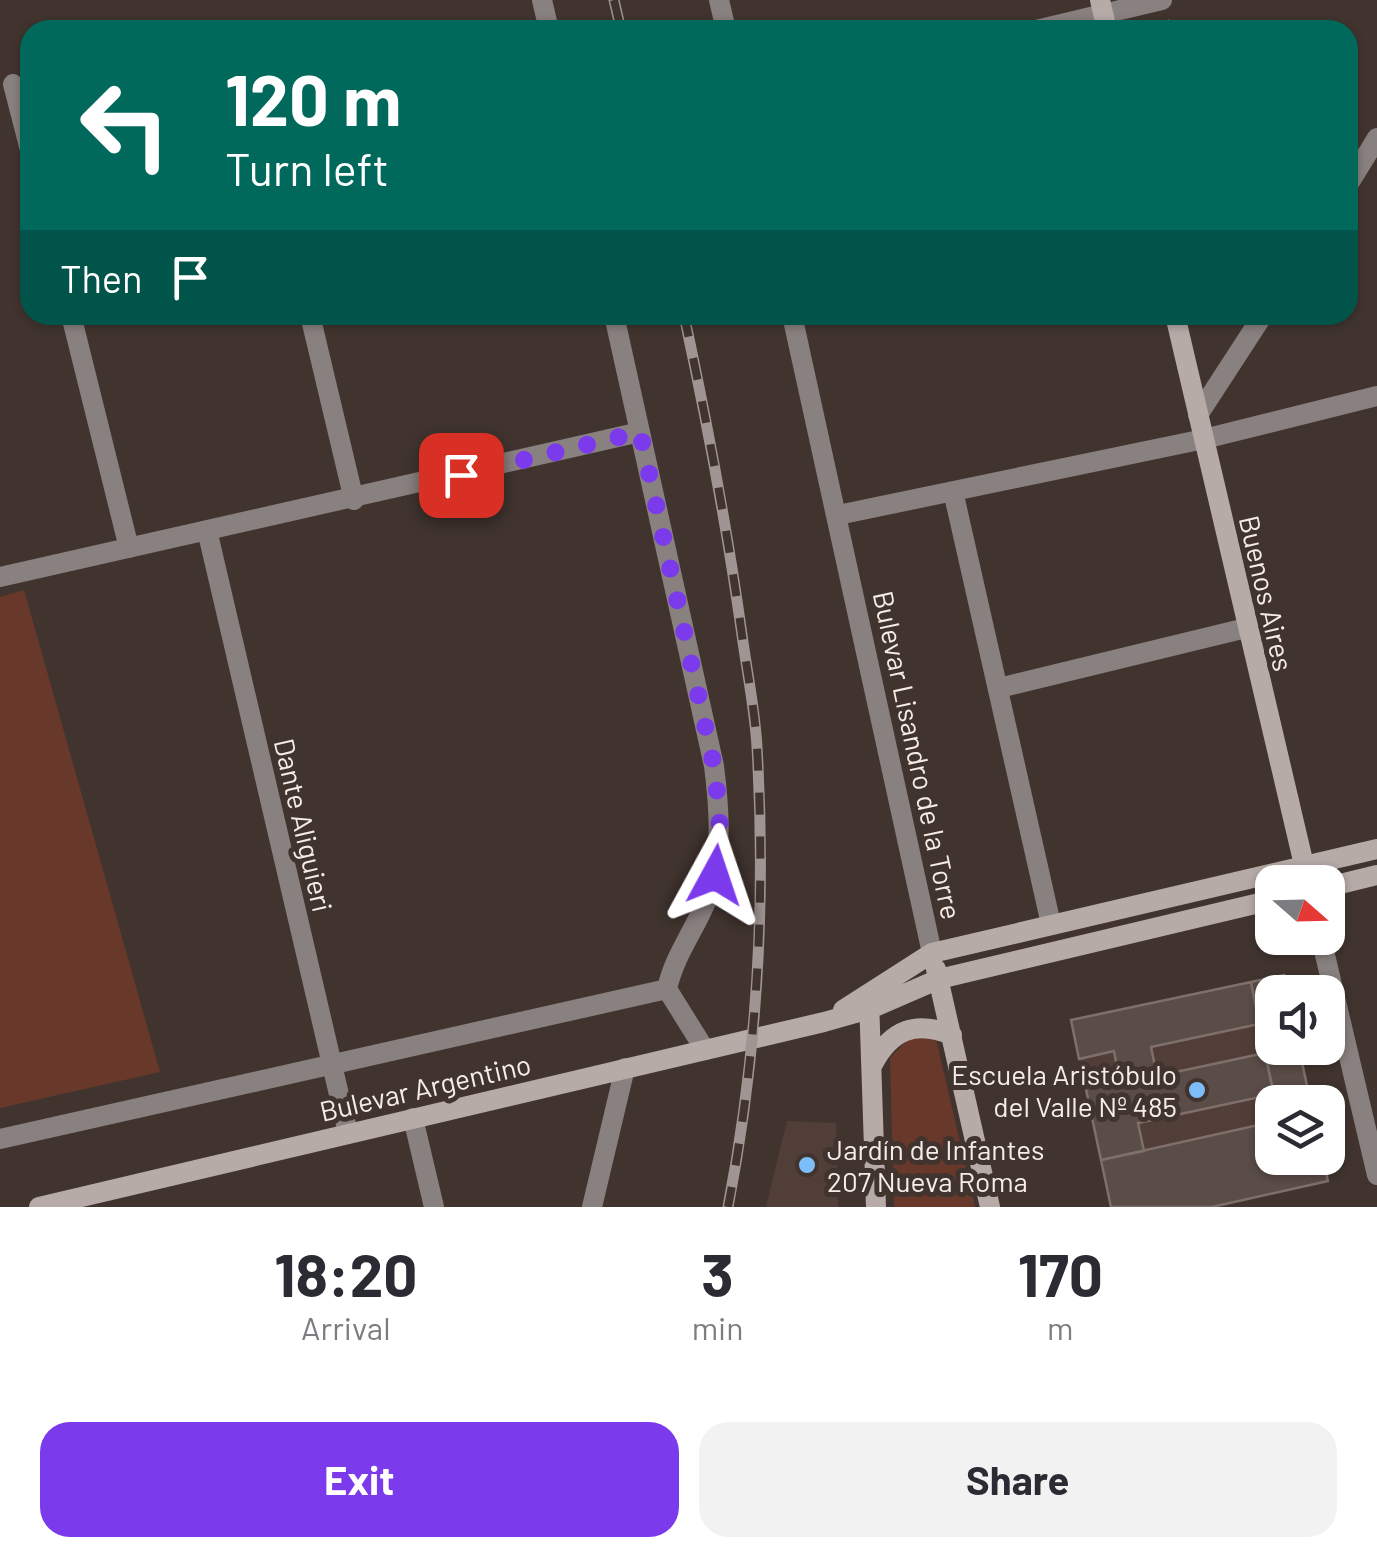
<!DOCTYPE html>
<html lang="en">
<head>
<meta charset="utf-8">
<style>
  :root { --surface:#fff; --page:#f2f2f3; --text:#2b2b33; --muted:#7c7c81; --accent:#7c3aed }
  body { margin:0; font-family:Barlow,sans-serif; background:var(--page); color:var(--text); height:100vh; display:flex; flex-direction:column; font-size:38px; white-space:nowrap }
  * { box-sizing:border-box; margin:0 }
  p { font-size:32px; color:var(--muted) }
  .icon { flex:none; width:55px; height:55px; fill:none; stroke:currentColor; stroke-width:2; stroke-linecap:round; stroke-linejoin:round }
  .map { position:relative; height:1207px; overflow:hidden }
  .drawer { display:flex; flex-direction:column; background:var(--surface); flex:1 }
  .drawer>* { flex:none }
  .guide { position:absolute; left:20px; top:20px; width:1338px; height:305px; border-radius:30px; box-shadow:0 2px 8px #0004; background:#00695c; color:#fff; overflow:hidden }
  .needle { width:65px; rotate:110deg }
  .tools { position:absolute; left:1255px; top:865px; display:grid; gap:20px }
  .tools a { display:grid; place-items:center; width:90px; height:90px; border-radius:20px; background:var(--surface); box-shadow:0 2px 8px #0004; font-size:50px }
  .pin { position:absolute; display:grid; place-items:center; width:85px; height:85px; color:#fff; margin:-42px; border-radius:20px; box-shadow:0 5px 15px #0006 }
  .me { position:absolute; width:110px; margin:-55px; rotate:5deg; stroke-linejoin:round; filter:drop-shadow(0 0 8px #0008) }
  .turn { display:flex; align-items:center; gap:35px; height:210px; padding:0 40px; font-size:45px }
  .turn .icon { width:130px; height:130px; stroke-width:2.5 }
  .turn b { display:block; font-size:70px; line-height:85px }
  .then { display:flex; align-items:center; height:95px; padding:0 40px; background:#0003; gap:20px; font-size:38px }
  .eta { display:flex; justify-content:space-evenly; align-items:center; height:170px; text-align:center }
  .eta b { font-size:60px; font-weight:700; line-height:70px }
  .button { display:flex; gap:20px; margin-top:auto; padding:20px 40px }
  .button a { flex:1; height:115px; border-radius:30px; background:var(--accent); color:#fff; font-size:40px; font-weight:700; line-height:115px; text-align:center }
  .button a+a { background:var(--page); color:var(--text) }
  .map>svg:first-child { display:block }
  .built { fill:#523e38 }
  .green { fill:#68392b }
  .building { fill:#5a4c47; stroke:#7f6f6b; stroke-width:2.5 }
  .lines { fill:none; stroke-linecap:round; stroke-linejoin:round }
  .path { stroke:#7f736f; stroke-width:5; stroke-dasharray:5 5; stroke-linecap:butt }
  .minor { stroke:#89817f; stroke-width:20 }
  .tertiary { stroke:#89817f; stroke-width:20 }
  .secondary { stroke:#b7aba8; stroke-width:20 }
  .rail-casing { stroke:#a09592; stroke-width:11 }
  .rail { stroke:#41342f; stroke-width:8; stroke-dasharray:22; stroke-linecap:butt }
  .route { stroke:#7c3aed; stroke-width:18; stroke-dasharray:0 32.4 }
  .poi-dot { fill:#7dbef9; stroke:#41342f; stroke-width:4 }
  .labels { text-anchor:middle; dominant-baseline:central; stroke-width:10; stroke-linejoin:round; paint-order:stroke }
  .street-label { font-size:28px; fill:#f6edeb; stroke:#41342f }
  .poi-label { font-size:28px; fill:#f6edeb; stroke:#41342f; text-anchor:end }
</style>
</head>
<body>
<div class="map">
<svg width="1377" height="1207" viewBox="0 0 1377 1207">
  <rect width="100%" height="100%" fill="#41342f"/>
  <!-- built -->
  <path class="built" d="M1284,975L1288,992H1272V1048H1299L1311,1102H1272V1158H1323L1328,1181L1212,1207H1111L1071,1020Z
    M787,1121L836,1123L838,1207H766Z"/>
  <!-- green -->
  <path class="green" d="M24,590L160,1072L0,1108V597Z
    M911,1036L936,1039L975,1207H894L890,1058Z"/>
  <!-- building -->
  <path class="building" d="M1284,975L1288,992H1272V1048H1299L1310,1100L1298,1102H1275L1251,982Z
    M1251,982L1259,1024L1151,1047L1157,1076L1265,1053L1274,1094L1138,1123L1144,1151L1101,1160L1084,1080L1118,1073L1114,1051L1079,1059L1071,1020Z
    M1272,1122V1158H1323L1328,1181L1212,1207H1111L1101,1160Z"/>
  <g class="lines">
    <!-- path -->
    <path class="path" d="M1167,21L1179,30"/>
    <!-- minor -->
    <path class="minor" d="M542,0L549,30
      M1036,30L1162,0
      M13,84L30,150
      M1348,185L1377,138
      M71,315L129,548
      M310,315L354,500
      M614,315L714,766C720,813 723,859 705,904C692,934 674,957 667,989L705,1050
      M1198,415L1263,315
      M953,491L1051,924
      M838,515L1204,439L1377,396
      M207,530L348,1133
      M0,577L640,432
      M999,688L1246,628
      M413,1118L434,1207
      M0,1139L667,989
      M592,1207L625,1068"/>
    <!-- tertiary -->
    <path class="tertiary" d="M719,0L726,30
      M792,315L932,953
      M1321,938L1377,1175"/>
    <!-- secondary -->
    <path class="secondary" d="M1100,0L1107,30
      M1175,315L1308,882
      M1328,887L1377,875
      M936,969L990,1207
      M869,999L876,1207
      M843,1010L932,953L1377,849
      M873,1064C891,1030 915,1020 952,1035
      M39,1207L824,1022L870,1009L939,979L1272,900"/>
    <!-- rail casing -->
    <g class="rail-casing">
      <path id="rail" d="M614,0L621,30
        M684,315C707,422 727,527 742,635C747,672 755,710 757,747C766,900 757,1057 728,1207"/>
    </g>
    <!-- rail -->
    <use href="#rail" class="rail"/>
  </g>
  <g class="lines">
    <!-- route -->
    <path class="route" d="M461,475L640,432L714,766L720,817L715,875"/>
  </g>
  <!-- markers -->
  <g class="poi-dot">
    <circle cx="1197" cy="1090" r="10"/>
    <circle cx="807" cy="1165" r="10"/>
  </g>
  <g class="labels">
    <!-- street labels -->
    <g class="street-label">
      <text transform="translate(1267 593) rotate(77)">Buenos Aires</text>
      <text transform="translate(918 755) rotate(78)">Bulevar Lisandro de la Torre</text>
      <text transform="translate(304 825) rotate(77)">Dante Aliguieri</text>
      <text transform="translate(425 1087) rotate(-13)">Bulevar Argentino</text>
    </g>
    <!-- poi labels -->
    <g class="poi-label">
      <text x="1177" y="1074">Escuela Aristóbulo<tspan x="1177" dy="32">del Valle Nº 485</tspan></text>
      <text x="827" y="1149" text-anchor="start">Jardín de Infantes<tspan x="827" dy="32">207 Nueva Roma</tspan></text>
    </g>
  </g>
</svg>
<div class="tools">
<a><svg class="needle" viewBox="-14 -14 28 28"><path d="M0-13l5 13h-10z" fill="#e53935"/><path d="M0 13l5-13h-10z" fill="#7c7c81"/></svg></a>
<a><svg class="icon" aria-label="sound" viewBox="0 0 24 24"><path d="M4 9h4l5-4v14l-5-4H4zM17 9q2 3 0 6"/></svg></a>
<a><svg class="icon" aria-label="layers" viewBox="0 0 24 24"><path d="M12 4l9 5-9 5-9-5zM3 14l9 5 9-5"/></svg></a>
</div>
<div class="pin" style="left:461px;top:475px;background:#d93025"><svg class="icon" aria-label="arrive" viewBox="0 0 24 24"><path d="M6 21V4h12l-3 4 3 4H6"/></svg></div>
<svg class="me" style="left:715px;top:875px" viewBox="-20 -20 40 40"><path d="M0-17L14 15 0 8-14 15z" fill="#7c3aed" stroke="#fff" stroke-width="4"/></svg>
<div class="guide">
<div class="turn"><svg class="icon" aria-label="left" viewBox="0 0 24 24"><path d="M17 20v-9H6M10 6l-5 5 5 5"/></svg><div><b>120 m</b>Turn left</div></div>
<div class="then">Then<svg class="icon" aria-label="arrive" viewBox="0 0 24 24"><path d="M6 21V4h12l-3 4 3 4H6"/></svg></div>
</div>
</div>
<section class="drawer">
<div class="eta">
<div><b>18:20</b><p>Arrival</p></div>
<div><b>3</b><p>min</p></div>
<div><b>170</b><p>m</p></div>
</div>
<div class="button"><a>Exit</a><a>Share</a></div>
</section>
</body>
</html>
